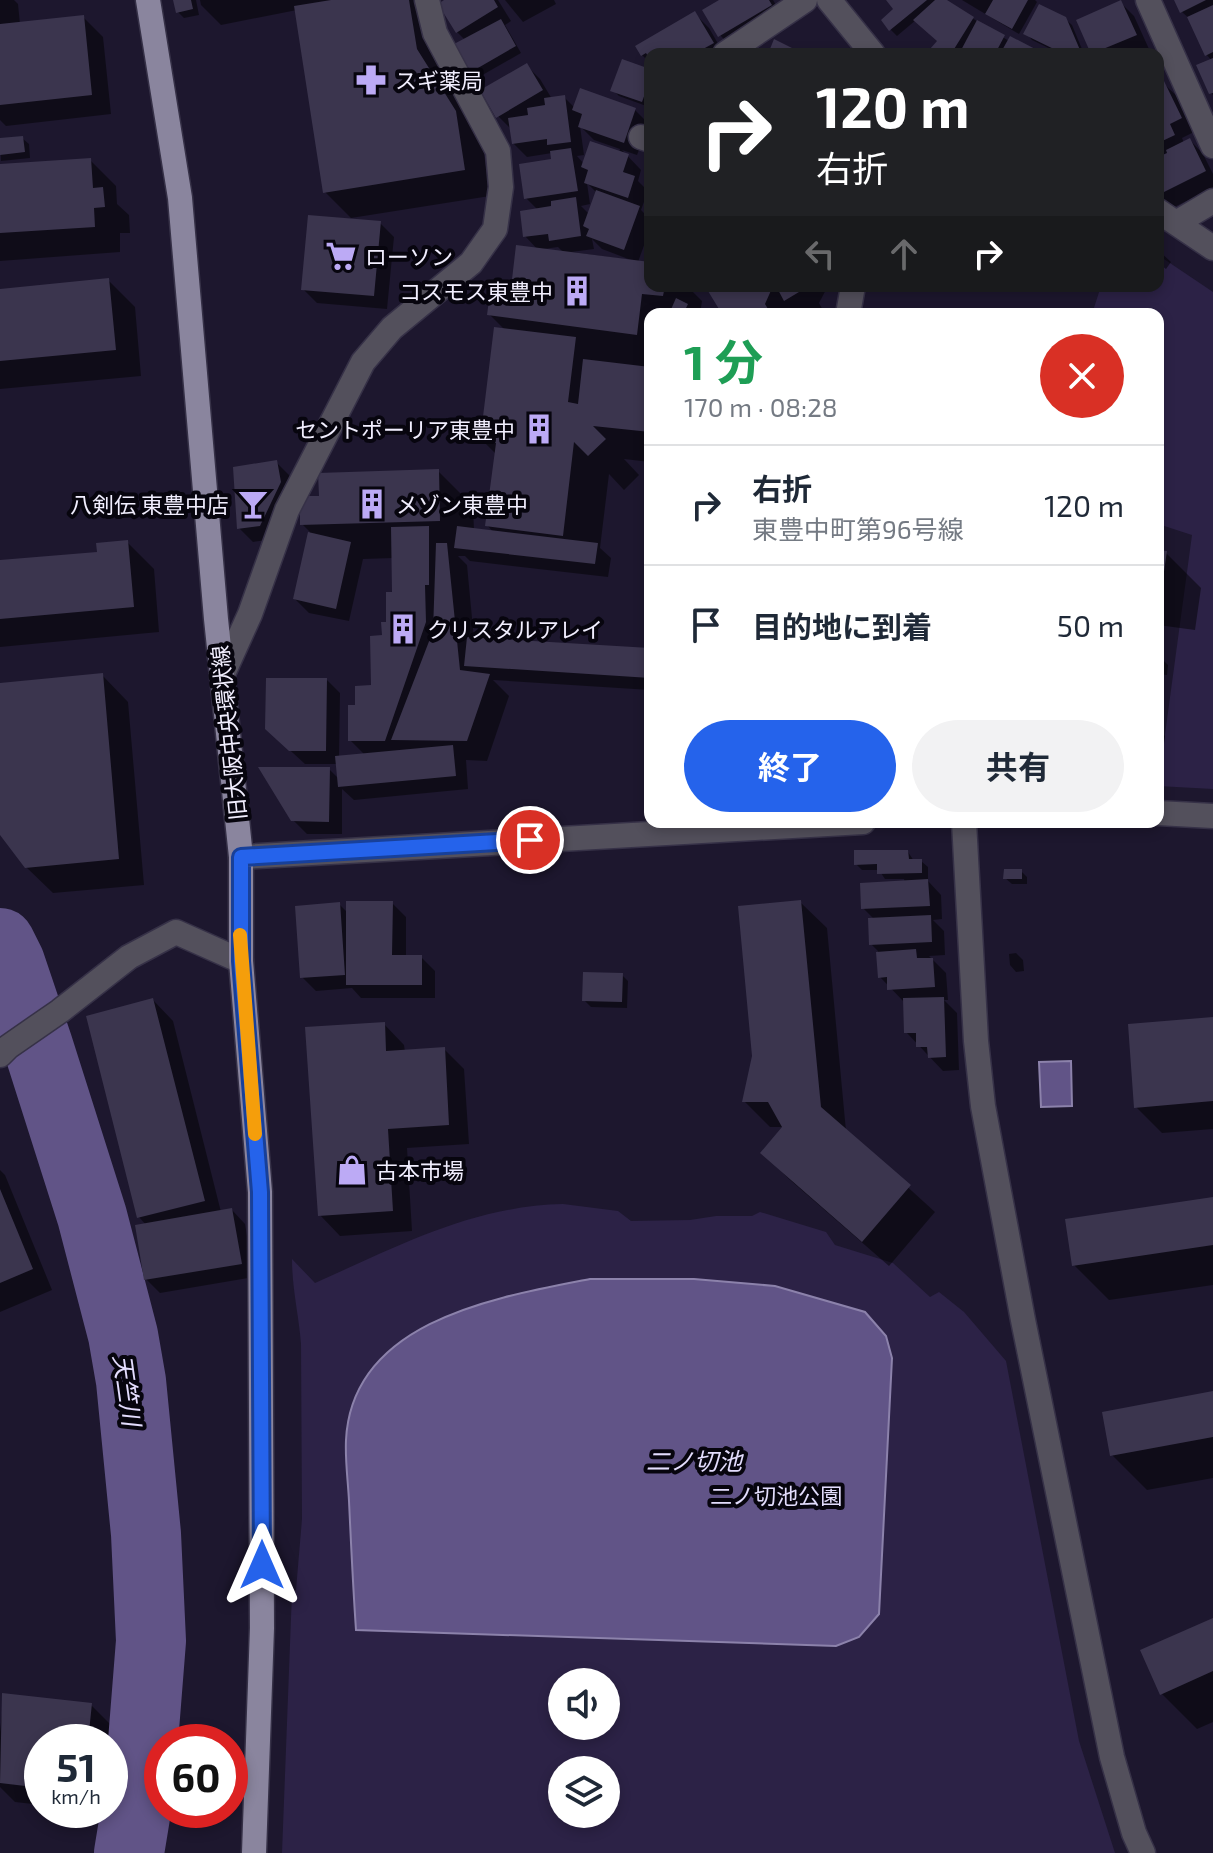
<!DOCTYPE html>
<html lang="ja">
<head>
<meta charset="utf-8">
<style>
  :root { --surface:#fff; --page:#f2f2f3; --text:#1f2937; --muted:#747a83; --line:#e0e1e3; --accent:#2563eb }
  body { margin:0; font-family:"Exo 2","Noto Sans JP",sans-serif; background:var(--page); color:var(--text); height:100vh; display:flex; flex-direction:column; font-size:30px; white-space:nowrap }
  * { box-sizing:border-box; margin:0 }
  p { font-size:26px; color:var(--muted) }
  .icon { flex:none; width:44px; height:44px; fill:none; stroke:currentColor; stroke-width:2; stroke-linecap:round; stroke-linejoin:round }
  .map { position:relative; flex:1; overflow:hidden }
  .drawer { position:absolute; left:644px; top:308px; width:520px; height:520px; display:flex; flex-direction:column; background:var(--surface); border-radius:16px; box-shadow:0 4px 12px #0003 }
  .drawer>* { flex:none }
  .top-card { position:absolute; left:644px; top:48px; width:520px; height:244px; border-radius:16px; box-shadow:0 4px 12px #0003; background:#202124; color:#fff; overflow:hidden }
  .fabs { position:absolute; left:548px; top:1668px; display:grid; gap:16px }
  .fabs a { display:grid; place-items:center; width:72px; height:72px; border-radius:50%; background:var(--surface); box-shadow:0 4px 12px #0003; font-size:40px }
  .speed { position:absolute; left:24px; top:1724px; display:flex; gap:16px; font-size:40px; font-weight:700; text-align:center }
  .speed>* { display:grid; place-content:center; width:104px; height:104px; border-radius:50%; background:var(--surface); box-shadow:0 4px 12px #0003; line-height:1 }
  .speed small { font-size:20px; font-weight:400 }
  .speed .limit { border:12px solid #d22; background:#fff; color:#111 }
  .pin { position:absolute; display:grid; place-items:center; width:68px; height:68px; color:#fff; margin:-34px; border:4px solid #fff; border-radius:50%; box-shadow:0 2px 8px #0007 }
  .me { position:absolute; width:88px; margin:-44px; rotate:0deg; stroke-linejoin:round; filter:drop-shadow(0 0 6px #0008) }
  .turn { display:flex; align-items:center; gap:28px; height:168px; padding:0 40px; font-size:36px }
  .turn .icon { width:104px; height:104px; stroke-width:2.5 }
  .turn b { display:block; font-size:56px; line-height:68px }
  .lanes { display:flex; align-items:center; height:76px; padding:0 40px; background:#0003; justify-content:center; gap:40px; direction:ltr }
  .lanes .off { opacity:.35 }
  .round { display:grid; place-items:center; flex:none; width:84px; height:84px; border-radius:42px; background:var(--page) }
  .summary { display:flex; align-items:center; justify-content:space-between; height:136px; padding:0 40px }
  h1 { font-size:48px; font-weight:700; line-height:60px; color:#1e9e55 }
  .button { display:flex; gap:16px; margin-top:auto; padding:16px 40px }
  .button a { flex:1; height:92px; border-radius:48px; background:var(--accent); color:#fff; font-size:32px; font-weight:700; line-height:92px; text-align:center }
  .button a+a { background:var(--page); color:var(--text) }
  ul { padding:0; list-style:none }
  li { display:flex; align-items:center; gap:24px; height:120px; padding:0 40px; border-top:2px solid var(--line) }
  li div { flex:1 }
  li b { display:block; font-size:30px }
  li em { font-style:normal }
  .map>svg:first-child { display:block }
  .green { fill:#2c2246; fill-rule:evenodd }
  .water { fill:#615487; stroke:#8c82ab; stroke-width:2 }
  .shadow { fill:#0007; fill-rule:evenodd }
  .lines { fill:none; stroke-linecap:round; stroke-linejoin:round }
  .river { stroke:#615487; stroke-width:70 }
  .building { fill:#3b354e }
  .minor-casing { stroke:#363147; stroke-width:27 }
  .major-casing { stroke:#363147; stroke-width:27 }
  .minor { stroke:#53505c; stroke-width:24 }
  .major { stroke:#8a859e; stroke-width:24 }
  .route-casing { stroke:#184099; stroke-width:20 }
  .route { stroke:#2563eb; stroke-width:14 }
  .slow { stroke:#f59e0b; stroke-width:14 }
  .labels { text-anchor:middle; dominant-baseline:central; stroke-width:8; stroke-linejoin:round; paint-order:stroke }
  .poi-label { font-size:22px; fill:#f1eefe; stroke:#07050e; text-anchor:start }
  .street-label { font-size:22px; fill:#f1eefe; stroke:#07050e }
  .park-label { font-size:22px; fill:#e3ddfd; stroke:#07050e }
  .water-label { font-size:24px; font-style:italic; fill:#e4ddfe; stroke:#07050e }
</style>
</head>
<body>
<div class="map">
<svg width="1213" height="1853" viewBox="0 0 1213 1853">
  <rect width="100%" height="100%" fill="#1d172e"/>
  <!-- green -->
  <path class="green" d="M1158,255L1213,292V789L1158,786L1192,535L1158,524V314H1092L1101,286H1158Z
    M563,1204L618,1211L631,1221L690,1220L716,1216H752L760,1212L826,1232L835,1245L893,1263L930,1297L939,1292L964,1312L1006,1361L1079,1741L1115,1853H282L292,1592L296,1590L302,1519L301,1344C299,1316 292,1289 292,1259L315,1283C396,1247 472,1206 563,1204ZM562,1682H606V1726H562ZM562,1770H606V1814H562Z"/>
  <!-- water -->
  <path class="water" d="M1071,1061L1072,1106L1041,1107L1039,1062Z
    M590,1279H694L775,1286L865,1312L886,1336L892,1358L879,1614L859,1637L836,1646L356,1630C353,1587 351,1544 349,1501C348,1481 345,1460 346,1440C352,1320 498,1297 590,1279Z"/>
  <!-- shadow -->
  <path class="shadow" d="M0,0H14L18,4L20,24L83,17L103,37L111,114L6,126L0,120Z
    M175,0H196L199,15L184,18L178,12Z
    M200,0H417L433,16L443,78L482,139L490,196L351,218L325,192L297,10L221,25L201,5Z
    M448,0H498L511,21L505,25L521,53L479,77L472,70L465,40L457,32Z
    M505,0H554L556,4L523,22Z
    M723,0H773L784,19L733,49L720,35Z
    M888,0H943L1009,41L1040,54H938L932,49L939,42L916,20L897,36L890,29L896,10Z
    M962,0H1035L1037,2L1019,34Z
    M1176,0H1213V95L1211,93L1212,61L1206,54L1191,20L1182,12Z
    M1120,2L1134,16L1149,49L1137,54H1093L1078,21Z
    M695,14L709,28L724,54H650V63L642,55Z
    M1064,18L1072,25L1084,54H1061L1032,40L1026,33Z
    M527,66L540,79L552,99L564,97L575,108L635,110L649,124L637,155L622,150L641,170L638,181L648,191L641,210L650,219V229L638,262L650,264V286H687L702,301L700,314H650V462L624,459L639,475L624,490L609,474L600,548L611,558L608,577L470,561L465,556H458L467,565L474,639L650,650V690L493,680L509,696L487,761L466,760L468,789L354,800L342,789V834H307L293,820L329,769L339,779L338,764H305L281,742L327,680L340,693L339,758L365,755L350,740L358,707L373,687L388,624L394,594V558L363,559L349,621L309,613L295,599L310,532L302,524L438,471L473,506L474,530L494,533L487,525L496,454L482,440L506,331L489,314L513,290L538,250L525,236L538,210L526,198L554,161L552,153L527,157L513,143L512,130L498,116ZM580,126L594,140L620,149L619,153L584,164L577,156L584,155ZM587,183L597,193L589,214L581,206L590,204ZM592,239L602,249L631,260L571,252L594,249ZM558,247L564,253L544,249Z
    M650,71L649,107L619,96L613,90Z
    M1158,83L1159,86L1164,84L1178,97L1194,132L1182,138L1184,143L1190,140L1203,154L1213,174V188L1168,210L1158,200V158L1163,155L1158,150Z
    M22,138L29,144L30,158L1,161L0,140Z
    M90,160L116,186L117,204L129,215L130,233H120V252L0,261V166Z
    M380,223L394,237L387,309L317,303L303,289Z
    M1158,250L1171,262L1166,269L1158,263Z
    M109,281L135,307L141,376L0,389V291Z
    M713,286H828L819,303L825,314H725Z
    M276,462L290,476L294,497L274,539L253,542L239,528Z
    M127,542L154,569L159,632L0,647V562L99,554Z
    M1158,552L1166,553L1201,588L1195,630L1158,625Z
    M1158,655L1168,665L1167,675L1158,674Z
    M102,675L128,702L144,885L53,893L26,867L0,832V685Z
    M1158,729L1165,736L1158,794Z
    M908,852L914,861H921L928,867V881L941,895L942,919L933,920L944,931L945,955L929,956L946,973L948,1000H944L957,1013L959,1070L943,1071L906,1032L905,1003L880,977L878,951L871,944L874,919L863,908L905,883L904,879H885L879,870H862L856,864Z
    M1021,871L1027,877V884H1012L1005,878Z
    M800,902L827,928L846,1131L935,1212L889,1266L789,1179L763,1153L785,1127H770L744,1101L754,1056Z
    M392,903L406,917V957H421L435,971V998H361L352,988L316,991L302,977L339,904L348,913Z
    M1016,953L1023,960L1024,971L1016,972L1010,965L1009,954Z
    M622,975L628,981L627,1008L591,1007L584,1000Z
    M153,1000L173,1021L221,1212L232,1210L245,1224L254,1277L160,1293L146,1279V1225L139,1217Z
    M1213,1019V1129L1162,1133L1136,1107Z
    M384,1024L404,1045L405,1052L444,1049L464,1069L469,1144L407,1148L412,1231L340,1236L320,1215Z
    M0,1170L5,1175L52,1290L0,1312Z
    M1213,1199V1285L1109,1300L1074,1265Z
    M1213,1393V1478L1147,1490L1112,1455Z
    M1213,1620V1722L1197,1729L1162,1694Z
    M4,1695L91,1705L111,1725L110,1742H42V1805L15,1802L0,1787V1732Z"/>
  <g class="lines">
    <!-- river -->
    <path class="river" d="M0,943L10,963L38,1046L92,1216L123,1335L131,1381L146,1534L151,1641L139,1792L129,1853"/>
  </g>
  <!-- building -->
  <path class="building" d="M173,0H191L193,9L176,13Z
    M331,0H409L417,49L456,111L465,170L323,193L294,6Z
    M444,0H494L498,7L456,33L438,4Z
    M719,0H769L772,5L718,37L702,10Z
    M886,0H927L889,31L881,20L893,9Z
    M935,0H947L974,17L951,54H939L930,49L937,41L913,20Z
    M993,0H1028L1012,29L985,14Z
    M1121,0L1137,35L1091,54L1076,20Z
    M1174,0H1206L1180,13Z
    M1039,4L1066,17L1080,50L1078,54H1064L1023,34Z
    M1213,5V52L1205,56L1187,17Z
    M695,11L714,43L694,54H679L676,48L666,54H650V60L646,53L641,56L635,46Z
    M84,15L92,95L0,105V24Z
    M501,19L516,46L471,72L454,44Z
    M977,20L1005,35L995,54H959Z
    M1010,36L1039,51L1037,54H1000Z
    M774,39L798,51L796,54H768Z
    M1213,58V93L1209,94L1196,65Z
    M622,59L650,69V89L647,88L642,102L610,91Z
    M527,63L543,90L496,118L480,90Z
    M1164,81L1182,118L1170,124L1175,135L1158,143V84Z
    M580,88L636,108L624,143L578,127L582,114L572,110Z
    M565,95L571,142L547,145V139L512,144L508,118L528,115L527,108L545,105L544,98Z
    M23,136L25,152L0,155V138Z
    M1190,138L1206,171L1158,195V157L1167,153L1166,150Z
    M590,141L629,154L623,172L635,176L628,198L584,183L588,170L581,167Z
    M571,148L578,191L524,199L519,164L551,159L550,151Z
    M91,158L93,188L103,187L105,207L94,208L95,227L0,233V164Z
    M596,190L640,206L624,250L586,236L589,229L583,226Z
    M576,197L581,236L549,241L548,234L523,237L520,211L551,206V201Z
    M308,215L381,221L374,296L301,290Z
    M516,245L650,262V286H665L663,296L642,294L637,335L487,315L491,285L511,288Z
    M109,278L116,350L0,361V289Z
    M711,286H773L765,304L771,314H722L708,291Z
    M776,286H796L799,292L784,301Z
    M676,298L688,304L683,314H669Z
    M494,327L576,337L568,402L578,404L583,359L650,367V432L593,426L606,439L588,456L574,442L563,536L485,526L496,443L480,441Z
    M277,460L281,482L260,526L237,529L233,467Z
    M439,469L440,521L300,525V511L309,496H319L318,473Z
    M429,526V585H425L426,622L385,741H348V705H355V686L371,685L370,636L382,635L381,622H386V592H392L391,527Z
    M457,526L598,543L595,564L454,548Z
    M308,532L351,542L336,609L293,599Z
    M128,540L134,607L0,619V560L97,552L96,543Z
    M436,543H447L460,670L490,674L467,741L391,740L433,631Z
    M1158,550L1167,551L1160,599H1158Z
    M467,637L650,648V678L464,666Z
    M103,673L119,859L25,868L0,835V683Z
    M266,678H327L326,751H289L265,729Z
    M453,745L456,776L338,787L335,756Z
    M258,767H330L329,822L291,821Z
    M854,850H908L909,859H922V873L877,874V864L854,865Z
    M1004,869H1022V879H1003Z
    M928,879L930,906L861,909L860,883Z
    M801,900L821,1107L911,1185L862,1242L760,1153L782,1127L768,1102H742L752,1056L738,906Z
    M346,901H393L392,955H422V985H346Z
    M340,902L345,975L300,978L295,906Z
    M931,915L932,942L869,945L868,918Z
    M916,949L917,958H933L935,987L887,990V977L878,978L876,952Z
    M583,972L623,973L622,1002L582,1001Z
    M944,997L946,1057L928,1058L927,1047H916V1033H904L903,998Z
    M153,998L205,1201L137,1218L86,1016Z
    M1213,1017V1101L1134,1108L1128,1024Z
    M385,1022L386,1051L445,1047L449,1125L388,1129L393,1211L318,1216L305,1027Z
    M0,1189L33,1269L0,1283Z
    M1213,1197V1245L1072,1266L1065,1219Z
    M232,1208L242,1264L144,1280L135,1225Z
    M1213,1391V1437L1110,1456L1102,1412Z
    M1213,1618V1671L1160,1695L1140,1650Z
    M2,1693L92,1703L88,1742H42V1788L0,1783Z"/>
  <g class="lines">
    <!-- minor casing -->
    <g class="minor-casing">
      <path id="minor" d="M829,0L873,54
        M1148,0L1213,146
        M725,54L805,0
        M641,137L650,140
        M1158,211L1213,248
        M1176,223L1213,201
        M848,314L853,286
        M222,676L250,614L287,510L363,362L392,328L471,263L495,229L501,187L498,151L435,33L427,0
        M1158,813L1213,816
        M964,822L976,1041L983,1106L1023,1320L1112,1757L1134,1833L1143,1853
        M241,857L863,822
        M0,1055L8,1047L60,1011L129,957L176,932L241,961"/>
    </g>
    <!-- major casing -->
    <g class="major-casing">
      <path id="major" d="M148,0L180,198L216,619L241,857V961L260,1192L262,1628L254,1853"/>
    </g>
    <!-- minor -->
    <use href="#minor" class="minor"/>
    <!-- major -->
    <use href="#major" class="major"/>
  </g>
  <g class="lines">
    <!-- route casing -->
    <g class="route-casing">
      <path id="route" d="M262,1565L260,1192L241,961V857L530,840"/>
    </g>
    <!-- route -->
    <use href="#route" class="route"/>
    <!-- slow -->
    <path class="slow" d="M240,935L255,1134"/>
  </g>
  <!-- icons -->
  <defs>
    <g id="pharmacy-bare" transform="scale(2.4)"><path d="M-2-6h4v4h4v4h-4v4h-4v-4h-4v-4h4Z" fill="#bcaaf5" stroke="#07050e" stroke-width="2.5" paint-order="stroke"/></g>
    <g id="supermarket-bare" transform="scale(2.4)"><path d="M-6-5.5h2.5l.6 2H6L4.5 2H-2.5L-4.4-4H-6ZM-1.5 3.2a1.3 1.3 0 1 0 .1 0ZM3 3.2a1.3 1.3 0 1 0 .1 0Z" fill="#bcaaf5" stroke="#07050e" stroke-width="2.5" paint-order="stroke"/></g>
    <g id="building-bare" transform="scale(2.4)"><path d="M-4-6H4V6H1V3H-1V6H-4ZM-2.5-4.3h1.7v1.8h-1.7ZM.8-4.3h1.7v1.8H.8ZM-2.5-1h1.7V.8h-1.7ZM.8-1h1.7V.8H.8Z" fill="#bcaaf5" stroke="#07050e" stroke-width="2.5" paint-order="stroke"/></g>
    <g id="bar-bare" transform="scale(2.4)"><path d="M-6-5H6L.8 .8V4.5H3.5V6h-7V4.5H-.8V.8Z" fill="#bcaaf5" stroke="#07050e" stroke-width="2.5" paint-order="stroke"/></g>
    <g id="shop-bare" transform="scale(2.4)"><path d="M-5-2.5h2.3a2.7 3.5 0 0 1 5.4 0H5L5.5 6h-11ZM-1.5-2.5h3a1.5 2.3 0 0 0-3 0Z" fill="#bcaaf5" stroke="#07050e" stroke-width="2.5" paint-order="stroke"/></g>
  </defs>
  <g fill-rule="evenodd">
    <use href="#pharmacy-bare" x="371" y="80"/>
    <use href="#supermarket-bare" x="341" y="256"/>
    <use href="#building-bare" x="577" y="291"/>
    <use href="#building-bare" x="539" y="429"/>
    <use href="#bar-bare" x="253" y="504"/>
    <use href="#building-bare" x="372" y="504"/>
    <use href="#building-bare" x="403" y="629"/>
    <use href="#shop-bare" x="352" y="1170"/>
  </g>
  <g class="labels">
    <!-- poi labels -->
    <g class="poi-label">
      <text x="395" y="80">スギ薬局</text>
      <text x="365" y="256">ローソン</text>
      <text x="553" y="291" text-anchor="end">コスモス東豊中</text>
      <text x="515" y="429" text-anchor="end">セントポーリア東豊中</text>
      <text x="229" y="504" text-anchor="end">八剣伝 東豊中店</text>
      <text x="396" y="504">メゾン東豊中</text>
      <text x="427" y="629">クリスタルアレイ</text>
      <text x="376" y="1170">古本市場</text>
    </g>
    <!-- street labels -->
    <g class="street-label">
      <text transform="translate(228 733) rotate(-96)">旧大阪中央環状線</text>
    </g>
    <!-- park labels -->
    <g class="park-label">
      <text x="776" y="1495">二ノ切池公園</text>
    </g>
    <!-- water labels -->
    <g class="water-label">
      <text transform="translate(128 1390) rotate(82)">天竺川</text>
      <text x="694" y="1460">二ノ切池</text>
    </g>
  </g>
</svg>
<div class="fabs">
<a><svg class="icon" aria-label="sound" viewBox="0 0 24 24"><path d="M4 9h4l5-4v14l-5-4H4zM17 9q2 3 0 6"/></svg></a>
<a><svg class="icon" aria-label="layers" viewBox="0 0 24 24"><path d="M12 4l9 5-9 5-9-5zM3 14l9 5 9-5"/></svg></a>
</div>
<div class="speed"><div>51<small>km/h</small></div><div class="limit">60</div></div>
<div class="pin" style="left:530px;top:840px;background:#d93025"><svg class="icon" aria-label="arrive" viewBox="0 0 24 24"><path d="M6 21V4h12l-3 4 3 4H6"/></svg></div>
<svg class="me" style="left:262px;top:1565px" viewBox="-20 -20 40 40"><path d="M0-17L14 15 0 8-14 15z" fill="#2563eb" stroke="#fff" stroke-width="4"/></svg>
<div class="top-card">
<div class="turn"><svg class="icon" aria-label="right" viewBox="0 0 24 24"><path d="M7 20v-9h11M14 6l5 5-5 5"/></svg><div><b>120 m</b>右折</div></div>
<div class="lanes"><svg class="icon off" aria-label="left" viewBox="0 0 24 24"><path d="M17 20v-9H6M10 6l-5 5 5 5"/></svg><svg class="icon off" aria-label="ahead" viewBox="0 0 24 24"><path d="M12 20V5M6 11l6-6 6 6"/></svg><svg class="icon" aria-label="right" viewBox="0 0 24 24"><path d="M7 20v-9h11M14 6l5 5-5 5"/></svg></div>
</div>
<section class="drawer">
<div class="summary"><div><h1>1 分</h1><p>170 m · 08:28</p></div><a class="round" style="background:#d93025;color:#fff"><svg class="icon" aria-label="close" viewBox="0 0 24 24"><path d="M6 6l12 12M18 6L6 18"/></svg></a></div>
<ul>
<li><svg class="icon" aria-label="right" viewBox="0 0 24 24"><path d="M7 20v-9h11M14 6l5 5-5 5"/></svg><div><b>右折</b><p>東豊中町第96号線</p></div><em>120 m</em></li>
<li><svg class="icon" aria-label="arrive" viewBox="0 0 24 24"><path d="M6 21V4h12l-3 4 3 4H6"/></svg><div><b>目的地に到着</b></div><em>50 m</em></li>
</ul>
<div class="button"><a>終了</a><a>共有</a></div>
</section>
</div>
</body>
</html>
